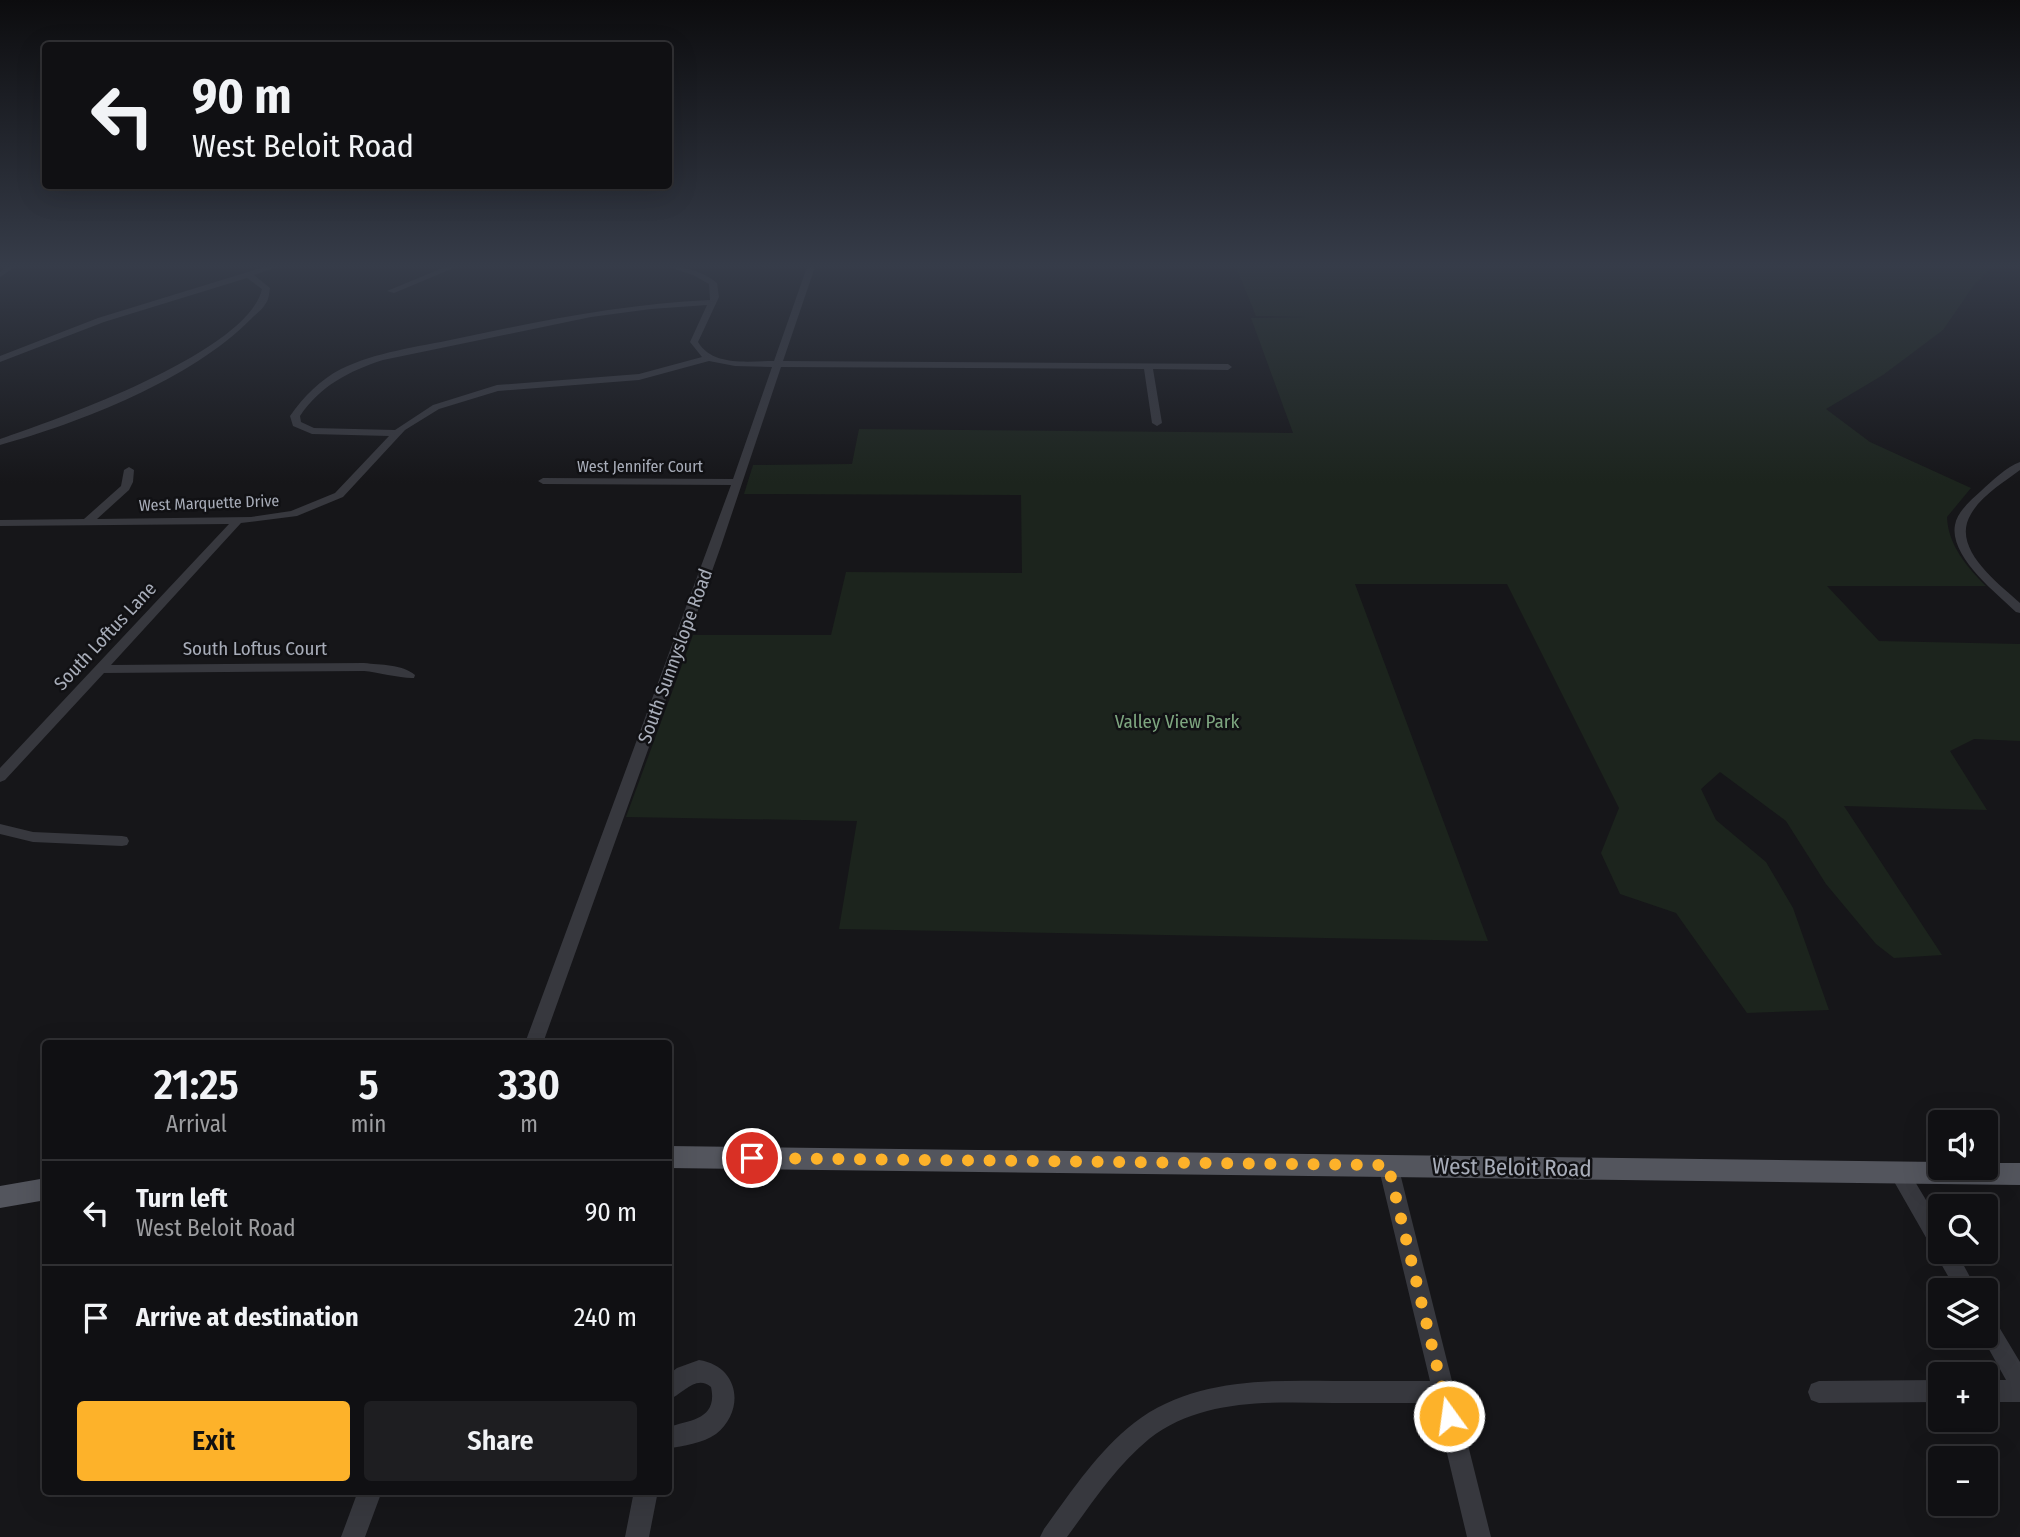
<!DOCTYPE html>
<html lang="en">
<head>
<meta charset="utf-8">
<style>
  :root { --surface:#101013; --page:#1e1e21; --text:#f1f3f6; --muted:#9c9da0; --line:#303033; --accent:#fdb22a }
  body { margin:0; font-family:"Fira Sans Condensed",sans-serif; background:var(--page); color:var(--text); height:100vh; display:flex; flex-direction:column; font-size:26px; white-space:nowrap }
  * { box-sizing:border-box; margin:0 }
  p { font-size:23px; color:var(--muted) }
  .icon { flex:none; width:38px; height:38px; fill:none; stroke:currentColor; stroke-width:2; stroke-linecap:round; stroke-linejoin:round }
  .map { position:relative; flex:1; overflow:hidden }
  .sheet { position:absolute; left:42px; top:1040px; width:630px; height:455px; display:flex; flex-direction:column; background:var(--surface); border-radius:7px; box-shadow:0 7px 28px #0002,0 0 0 2px var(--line) }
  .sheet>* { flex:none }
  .hud { position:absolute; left:42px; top:42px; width:630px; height:147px; border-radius:7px; box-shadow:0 7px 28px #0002,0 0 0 2px var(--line); background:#101013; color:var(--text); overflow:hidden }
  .tools { position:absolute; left:1928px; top:1110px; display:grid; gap:14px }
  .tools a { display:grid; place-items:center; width:70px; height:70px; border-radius:7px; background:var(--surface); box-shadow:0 7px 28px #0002,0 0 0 2px var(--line); font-size:35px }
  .pin { position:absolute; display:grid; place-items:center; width:60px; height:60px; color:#fff; margin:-30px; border:4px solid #fff; border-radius:50%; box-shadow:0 2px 7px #0007 }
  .me { position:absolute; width:77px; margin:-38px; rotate:346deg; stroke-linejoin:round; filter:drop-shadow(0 0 5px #0008) }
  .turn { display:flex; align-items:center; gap:24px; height:147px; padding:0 35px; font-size:32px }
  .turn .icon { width:91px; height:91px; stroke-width:2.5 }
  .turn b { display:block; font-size:49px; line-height:60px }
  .eta { display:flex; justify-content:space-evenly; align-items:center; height:119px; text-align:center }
  .eta b { font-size:42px; font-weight:600; line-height:49px }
  .button { display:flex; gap:14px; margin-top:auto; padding:14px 35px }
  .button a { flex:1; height:80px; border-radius:7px; background:var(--accent); color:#111; font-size:28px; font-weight:600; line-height:80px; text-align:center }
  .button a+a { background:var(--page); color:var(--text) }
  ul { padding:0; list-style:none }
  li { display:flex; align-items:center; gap:21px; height:105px; padding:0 35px; border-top:2px solid var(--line) }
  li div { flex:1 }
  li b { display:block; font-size:26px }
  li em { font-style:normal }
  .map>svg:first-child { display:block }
  .green { fill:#1c241d }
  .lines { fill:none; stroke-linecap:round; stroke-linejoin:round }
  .minor { fill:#37383e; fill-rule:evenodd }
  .major { fill:#53555d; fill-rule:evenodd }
  .route { stroke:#fdb22a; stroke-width:12; stroke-dasharray:0 21.6 }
  .labels { text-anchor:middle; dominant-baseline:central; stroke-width:5; stroke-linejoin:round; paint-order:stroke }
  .far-street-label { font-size:16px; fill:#a8adb9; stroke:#111114 }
  .street-label { font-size:19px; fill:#a8adb9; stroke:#111114 }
  .park-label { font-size:19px; fill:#7da57f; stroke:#111114 }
  .near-street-label { font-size:23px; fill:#a8adb9; stroke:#111114 }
</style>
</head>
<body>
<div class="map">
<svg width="2020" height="1537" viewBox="0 0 2020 1537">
  <rect width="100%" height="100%" fill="#161619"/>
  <!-- green -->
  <path class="green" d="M1236,267H1992L1974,285L1943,330L1883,375L1826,409L1870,442L1971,488L1947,517C1948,545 1967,567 1986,586H1827L1879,641L2020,644V741L1974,739L1950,751L1987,810L1844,806L1942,955L1894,958L1876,944L1826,884L1786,821L1720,772L1701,789L1716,820L1766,862L1793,908L1829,1010L1747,1013L1676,913L1620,894L1601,853L1619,808L1507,584H1355L1488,941L839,929L857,821L626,817L693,635H831L846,572L1022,573L1021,495L744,494L753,465L852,464L859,429L1293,433L1251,318L1308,317L1256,316Z"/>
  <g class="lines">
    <!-- minor -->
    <path class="minor" d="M6,267H15L0,277V272Z
      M264,267H277L254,275L270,288C269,293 269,299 266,303C263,309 256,314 251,319C192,379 80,423 0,445V439C59,419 248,352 262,289L247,278L104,322L0,362V356L98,318Z
      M445,267H456L394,293L387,291Z
      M669,267C687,267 702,271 717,283L719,297L698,342C713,367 749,361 774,361L807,267H815L783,361L1228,364L1232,367L1228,370L1153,369L1162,423L1157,426L1152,423L1144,369L781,367L721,546L543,1043H525L731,485L543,484L538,481L543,478L733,479L772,367L735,366L709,361L639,380L498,391L439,409L405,430L343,497L297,516L241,523L111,665L364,663C381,665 402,664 415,675L414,678C403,679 377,672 364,671L104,673L5,780L0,782V768L229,524L0,526V520L84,519L121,486L124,470L129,467L134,470L133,482L129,490L97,519L251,517L291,511L335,493L389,436L312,434L293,426L290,416C304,396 320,380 341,369C376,352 417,347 455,339C539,321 623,304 710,300L709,284L693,275ZM707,305L690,342L702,357L639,374L497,385L433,405L395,430L314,428L301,422L300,416C320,386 349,371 383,360L591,317L651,309Z
      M2020,462V470C2004,482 1981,496 1971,514C1950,548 1998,583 2020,603V613L2016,612C1996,593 1949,556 1955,525C1957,512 1971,500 1981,491C1992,481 2006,467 2020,462Z
      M0,824L33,832L122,836L127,837L129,841L127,845L122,846L33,842L0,834Z
      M1388,1156L1395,1159L1398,1165L1491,1537H1467L1435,1403C1401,1403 1368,1403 1334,1403C1271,1402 1201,1398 1149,1439C1116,1466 1092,1503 1067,1537H1040L1044,1529C1071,1492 1098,1451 1134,1423C1191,1379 1265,1380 1334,1381C1366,1381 1398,1381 1430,1381L1378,1165L1381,1159Z
      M1898,1162L1905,1165L1941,1225V1251H1956L1977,1290H1956L1888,1171L1891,1165Z
      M1986,1314L1993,1317L2020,1362V1402H1986V1380H2006L1981,1335H1986Z
      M699,1360C739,1366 746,1410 716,1434C702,1444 684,1445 668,1449V1427C691,1420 718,1419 711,1387C696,1374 683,1394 668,1400V1375L677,1368Z
      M1941,1380V1402L1819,1403L1811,1400L1808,1392L1811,1384L1819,1381Z
      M358,1491H382L365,1537H341Z
      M634,1491H658L649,1537H625Z"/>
    <!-- major -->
    <path class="major" d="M668,1146L1941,1162V1167H1986V1163H2020V1185L668,1168Z
      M46,1178V1200L0,1208V1186Z"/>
  </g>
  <!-- sky -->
  <linearGradient id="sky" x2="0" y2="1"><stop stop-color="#0c0c0e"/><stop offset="0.55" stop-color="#363c49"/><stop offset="1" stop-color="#363c49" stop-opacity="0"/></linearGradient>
  <rect width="2020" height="483" fill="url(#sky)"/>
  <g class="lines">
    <!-- route -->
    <path class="route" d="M752,1158L1388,1165L1449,1416"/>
  </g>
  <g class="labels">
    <!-- far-street labels -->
    <g class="far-street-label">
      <text x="640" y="466">West Jennifer Court</text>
      <text transform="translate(209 503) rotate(-2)">West Marquette Drive</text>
    </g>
    <!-- street labels -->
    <g class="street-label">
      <text transform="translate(105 636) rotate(-47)">South Loftus Lane</text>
      <text x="255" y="648">South Loftus Court</text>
      <text transform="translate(675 656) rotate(-70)">South Sunnyslope Road</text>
    </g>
    <!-- park labels -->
    <g class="park-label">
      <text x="1177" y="721">Valley View Park</text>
    </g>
    <!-- near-street labels -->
    <g class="near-street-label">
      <text transform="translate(1512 1167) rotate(1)">West Beloit Road</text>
    </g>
  </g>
</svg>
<div class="tools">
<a><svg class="icon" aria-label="sound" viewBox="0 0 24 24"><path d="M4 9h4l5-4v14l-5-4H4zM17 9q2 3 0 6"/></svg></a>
<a><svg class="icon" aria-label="search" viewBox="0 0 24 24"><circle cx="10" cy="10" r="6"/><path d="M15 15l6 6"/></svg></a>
<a><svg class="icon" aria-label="layers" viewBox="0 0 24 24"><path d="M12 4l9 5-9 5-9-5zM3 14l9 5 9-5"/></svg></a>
<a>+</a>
<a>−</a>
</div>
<div class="pin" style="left:752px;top:1158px;background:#d93025"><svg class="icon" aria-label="arrive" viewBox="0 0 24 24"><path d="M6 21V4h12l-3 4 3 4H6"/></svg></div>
<svg class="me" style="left:1449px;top:1416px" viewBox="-20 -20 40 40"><circle r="17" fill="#fdb22a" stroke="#fff" stroke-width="3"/><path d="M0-11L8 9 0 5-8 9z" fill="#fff"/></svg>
<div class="hud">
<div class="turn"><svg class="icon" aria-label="left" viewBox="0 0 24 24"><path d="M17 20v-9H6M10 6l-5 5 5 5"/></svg><div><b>90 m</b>West Beloit Road</div></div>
</div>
<section class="sheet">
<div class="eta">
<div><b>21:25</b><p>Arrival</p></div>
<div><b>5</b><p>min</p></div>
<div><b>330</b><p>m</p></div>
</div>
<ul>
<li><svg class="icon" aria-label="left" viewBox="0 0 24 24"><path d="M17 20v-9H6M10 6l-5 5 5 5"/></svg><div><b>Turn left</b><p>West Beloit Road</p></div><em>90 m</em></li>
<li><svg class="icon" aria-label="arrive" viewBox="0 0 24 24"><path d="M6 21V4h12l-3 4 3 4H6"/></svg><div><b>Arrive at destination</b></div><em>240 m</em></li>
</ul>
<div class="button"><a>Exit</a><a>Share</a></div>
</section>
</div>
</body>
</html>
